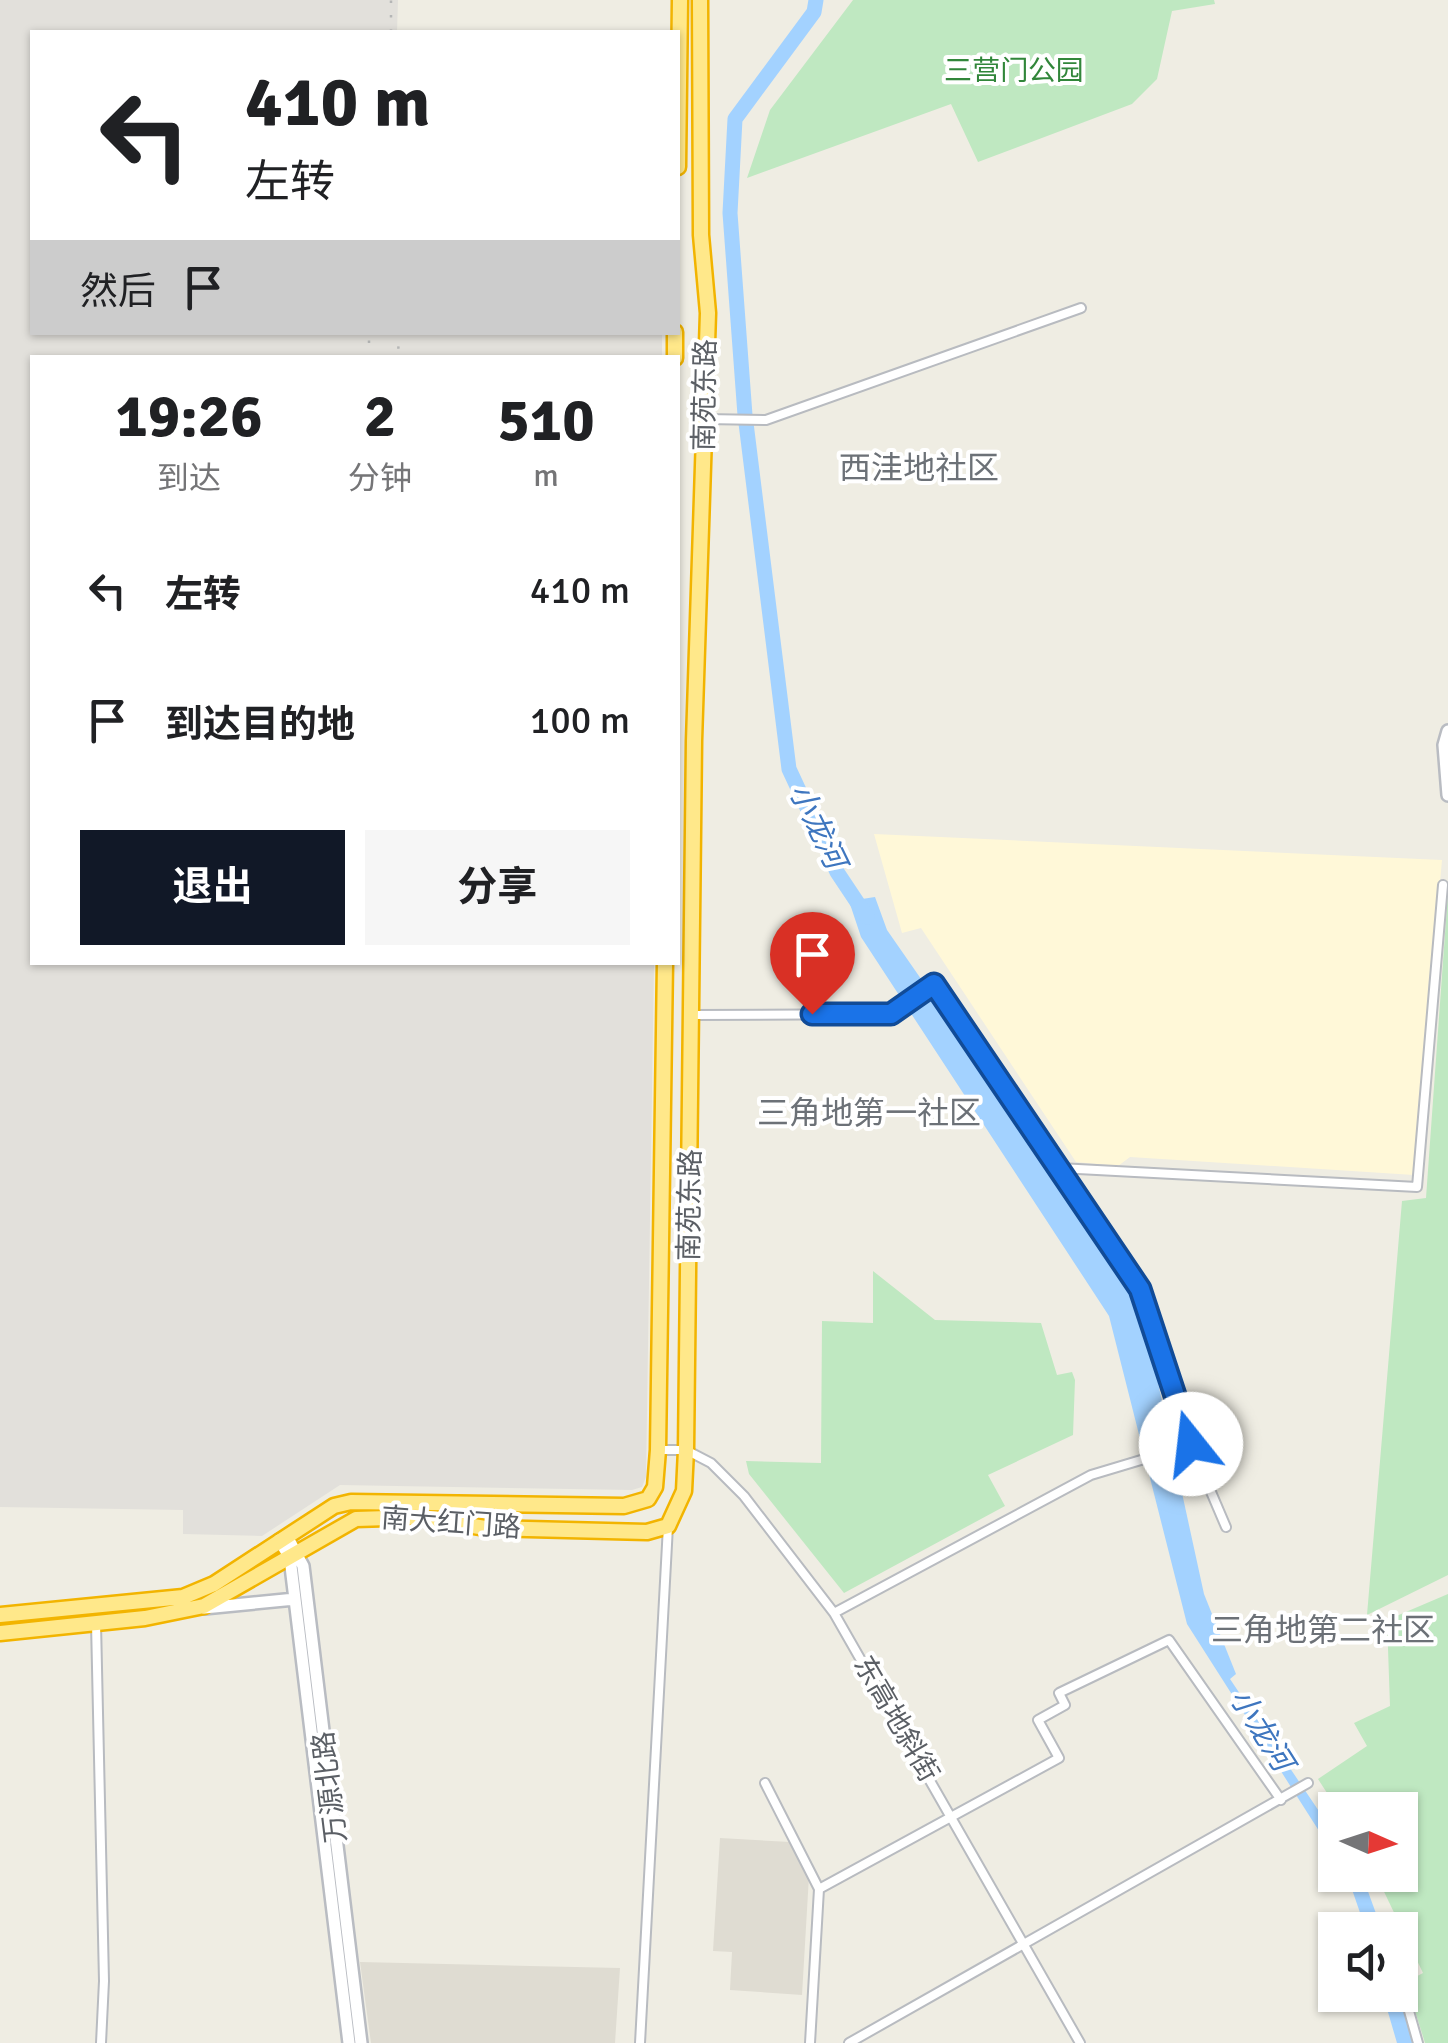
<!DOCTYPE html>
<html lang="zh">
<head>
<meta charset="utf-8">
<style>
  :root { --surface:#fff; --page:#f6f6f6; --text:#202124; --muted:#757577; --accent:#111827 }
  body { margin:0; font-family:Signika,"Noto Sans SC",sans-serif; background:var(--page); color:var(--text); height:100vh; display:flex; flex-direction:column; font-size:38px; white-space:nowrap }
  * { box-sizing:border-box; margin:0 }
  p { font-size:32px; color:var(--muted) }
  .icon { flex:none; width:55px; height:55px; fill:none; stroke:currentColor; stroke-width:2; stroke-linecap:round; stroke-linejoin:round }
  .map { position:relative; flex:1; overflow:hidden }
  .drawer { position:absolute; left:30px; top:355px; width:650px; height:610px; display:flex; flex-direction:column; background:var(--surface); border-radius:0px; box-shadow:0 2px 8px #0004 }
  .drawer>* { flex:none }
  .guide { position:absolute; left:30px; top:30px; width:650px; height:305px; border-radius:0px; box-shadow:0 2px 8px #0004; background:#fff; color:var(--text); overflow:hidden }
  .needle { width:65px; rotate:93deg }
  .tools { position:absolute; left:1318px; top:1792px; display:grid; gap:20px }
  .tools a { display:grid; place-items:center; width:100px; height:100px; border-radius:0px; background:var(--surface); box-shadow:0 2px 8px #0004; font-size:50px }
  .pin { position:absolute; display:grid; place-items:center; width:85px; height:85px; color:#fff; margin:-102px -42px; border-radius:50% 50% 50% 0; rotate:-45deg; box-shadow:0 0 10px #0007 }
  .pin .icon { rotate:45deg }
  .me { position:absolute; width:110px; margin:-55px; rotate:344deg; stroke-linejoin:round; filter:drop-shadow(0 0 8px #0008) }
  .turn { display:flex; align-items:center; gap:35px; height:210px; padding:0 50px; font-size:45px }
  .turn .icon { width:130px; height:130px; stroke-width:2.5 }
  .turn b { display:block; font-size:70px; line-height:85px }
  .then { display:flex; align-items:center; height:95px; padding:0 50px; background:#0003; gap:20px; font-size:38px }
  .eta { display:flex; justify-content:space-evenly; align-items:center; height:170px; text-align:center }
  .eta b { font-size:60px; font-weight:700; line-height:70px }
  .button { display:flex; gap:20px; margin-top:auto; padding:20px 50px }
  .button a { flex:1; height:115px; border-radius:0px; background:var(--accent); color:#fff; font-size:40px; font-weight:700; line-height:115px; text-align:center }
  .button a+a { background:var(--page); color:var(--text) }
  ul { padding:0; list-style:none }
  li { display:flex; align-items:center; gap:30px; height:130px; padding:0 50px }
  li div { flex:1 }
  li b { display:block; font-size:38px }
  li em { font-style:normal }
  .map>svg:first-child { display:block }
  .commercial { fill:#fff8d8 }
  .industrial { fill:#e2e0db }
  .education { fill:#dfdcd2 }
  .green { fill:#bfe8c1 }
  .water { fill:#a3d2ff }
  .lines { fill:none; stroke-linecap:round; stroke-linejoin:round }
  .river { stroke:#a3d2ff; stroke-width:15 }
  .street-casing { stroke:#b8bbc0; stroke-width:12 }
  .secondary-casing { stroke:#b9bcc2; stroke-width:16 }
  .highway-casing { stroke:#f2b400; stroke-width:19 }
  .street { stroke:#fff; stroke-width:8 }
  .secondary { stroke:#fff; stroke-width:11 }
  .highway { stroke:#ffe88a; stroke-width:14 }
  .rail { stroke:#b5b6b6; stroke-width:2.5; stroke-dasharray:2.5 12; stroke-linecap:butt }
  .route-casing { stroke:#114b97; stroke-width:25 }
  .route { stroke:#1a73e8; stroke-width:18 }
  .labels { text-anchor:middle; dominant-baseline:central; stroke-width:8; stroke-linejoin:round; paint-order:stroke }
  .park-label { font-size:28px; fill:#31863a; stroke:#fff }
  .street-label { font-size:28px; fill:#5b5f65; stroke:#fff }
  .water-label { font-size:30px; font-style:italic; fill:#3e76bf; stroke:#fff }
  .quarter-label { font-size:32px; fill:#6c7177; stroke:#fff }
</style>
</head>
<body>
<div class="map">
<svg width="1448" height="2043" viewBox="0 0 1448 2043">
  <rect width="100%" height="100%" fill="#efede3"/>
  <!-- commercial -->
  <path class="commercial" d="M874,834L1442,860L1414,1175L1130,1157L1118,1166L1076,1162L921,928L902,933Z"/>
  <!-- industrial -->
  <path class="industrial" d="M0,0H398L397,32H32V332L662,333V358H32V962L654,963L646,1477L642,1487L632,1490L340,1485L262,1536L183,1534V1510L0,1507Z"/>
  <!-- education -->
  <path class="education" d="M720,1838L790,1842L809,1876L802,1995L730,1990L732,1952L713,1951Z
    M360,1962L620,1968L615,2043H371Z"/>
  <!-- green -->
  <path class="green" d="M853,0H1214L1215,4L1172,11L1157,79L1132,104L978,162L951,104L747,178L770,110Z
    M1448,892V1575L1367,1615L1402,1201L1426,1198Z
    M873,1271L935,1320L1041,1323L1057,1375L1072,1372L1075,1380L1073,1435L988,1475L1005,1506L844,1593L749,1474L746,1461L821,1463L822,1321L873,1323Z
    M1448,1594V2043H1425L1406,1982L1423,1973L1376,1875H1400V1810H1338L1318,1779L1367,1746L1354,1723L1390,1706L1387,1620Z"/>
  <!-- water -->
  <path class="water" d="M875,897L887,930L1138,1291L1204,1594L1236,1674L1230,1679L1335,1835V1856L1187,1624L1109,1316L861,937L849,901Z
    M1347,1875H1362L1382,1930H1366Z
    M1400,1990L1416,2043H1397L1383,1995H1400Z"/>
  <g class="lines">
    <!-- river -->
    <path class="river" d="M816,0L814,12L735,119L730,213L745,415L789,769L837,872L867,917"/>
    <!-- street casing -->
    <g class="street-casing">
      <path id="street" d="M705,419L766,420L1081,308
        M693,1015L891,1014L934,985L1140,1289L1166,1355L1191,1445L1226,1527
        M1059,1168L1417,1187L1443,885
        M659,1450H686L711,1463L744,1496L834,1613L1080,2043
        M834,1613L1091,1475L1191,1445
        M96,1623L104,1981L101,2043
        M765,1783L819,1889L810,2043
        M819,1889L1059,1758L1038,1720L1065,1705L1059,1693L1169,1640L1281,1800
        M1400,1979L1418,2043
        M640,2043L668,1526
        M849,2043L1308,1783"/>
    </g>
    <!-- secondary casing -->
    <g class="secondary-casing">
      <path id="secondary" d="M1448,731L1444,745L1448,795
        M287,1536L303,1566L361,2043
        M279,1540L290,1558L349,2043
        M204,1608L295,1599"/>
    </g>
    <!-- highway casing -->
    <g class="highway-casing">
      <path id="highway" d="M678,167L680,0
        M675,358V332
        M0,1615L183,1597L214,1584L334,1506L351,1502L624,1506L648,1499L655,1487L658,1450L665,962
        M0,1633L145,1618L204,1606L356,1519L420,1517L485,1528L647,1532L668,1526L684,1491L686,1450L694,741L708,313L701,235L700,0"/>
    </g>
    <!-- street -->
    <use href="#street" class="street"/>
    <!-- secondary -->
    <use href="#secondary" class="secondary"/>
    <!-- highway -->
    <use href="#highway" class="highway"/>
    <!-- rail -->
    <path class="rail" d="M391,32V0
      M396,332L400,358
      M369,343V332"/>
  </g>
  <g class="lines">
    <!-- route casing -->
    <g class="route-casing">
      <path id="route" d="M812,1014H891L934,984L1140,1289L1191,1444"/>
    </g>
    <!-- route -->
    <use href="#route" class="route"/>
  </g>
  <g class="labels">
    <!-- park labels -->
    <g class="park-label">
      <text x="1014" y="71">三营门公园</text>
    </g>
    <!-- street labels -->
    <g class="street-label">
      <text transform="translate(705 395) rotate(-89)">南苑东路</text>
      <text transform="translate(690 1205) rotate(-89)">南苑东路</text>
      <text transform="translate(451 1523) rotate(4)">南大红门路</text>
      <text transform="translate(896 1719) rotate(60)">东高地斜街</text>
      <text transform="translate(330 1787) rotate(-97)">万源北路</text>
    </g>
    <!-- water labels -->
    <g class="water-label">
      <text transform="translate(817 826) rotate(64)">小龙河</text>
      <text transform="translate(1261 1730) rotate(58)">小龙河</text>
    </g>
    <!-- quarter labels -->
    <g class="quarter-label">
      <text x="919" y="468">西洼地社区</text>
      <text x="869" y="1113">三角地第一社区</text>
      <text x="1323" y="1630">三角地第二社区</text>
    </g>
  </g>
</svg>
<div class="tools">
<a><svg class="needle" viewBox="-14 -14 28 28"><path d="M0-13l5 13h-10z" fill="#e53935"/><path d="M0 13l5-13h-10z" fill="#757577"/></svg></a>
<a><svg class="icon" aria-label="sound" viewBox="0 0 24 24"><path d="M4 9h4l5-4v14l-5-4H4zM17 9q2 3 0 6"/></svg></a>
</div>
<div class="pin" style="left:812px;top:1014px;background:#d93025"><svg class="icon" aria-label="arrive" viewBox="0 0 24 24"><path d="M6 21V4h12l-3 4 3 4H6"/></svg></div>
<svg class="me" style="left:1191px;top:1444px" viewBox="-20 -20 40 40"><circle r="19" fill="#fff"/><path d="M0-13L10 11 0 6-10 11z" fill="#1a73e8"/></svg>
<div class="guide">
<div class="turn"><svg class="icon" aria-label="left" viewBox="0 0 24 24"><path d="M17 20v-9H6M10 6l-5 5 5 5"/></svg><div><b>410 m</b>左转</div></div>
<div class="then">然后<svg class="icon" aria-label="arrive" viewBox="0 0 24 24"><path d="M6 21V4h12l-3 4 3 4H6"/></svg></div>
</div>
<section class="drawer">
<div class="eta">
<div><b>19:26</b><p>到达</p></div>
<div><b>2</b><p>分钟</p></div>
<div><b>510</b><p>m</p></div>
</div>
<ul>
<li><svg class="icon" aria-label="left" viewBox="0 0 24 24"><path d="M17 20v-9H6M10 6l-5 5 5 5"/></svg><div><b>左转</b></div><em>410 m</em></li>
<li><svg class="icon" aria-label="arrive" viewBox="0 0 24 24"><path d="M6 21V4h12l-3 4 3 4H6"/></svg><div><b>到达目的地</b></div><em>100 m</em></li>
</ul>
<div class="button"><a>退出</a><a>分享</a></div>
</section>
</div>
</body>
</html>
